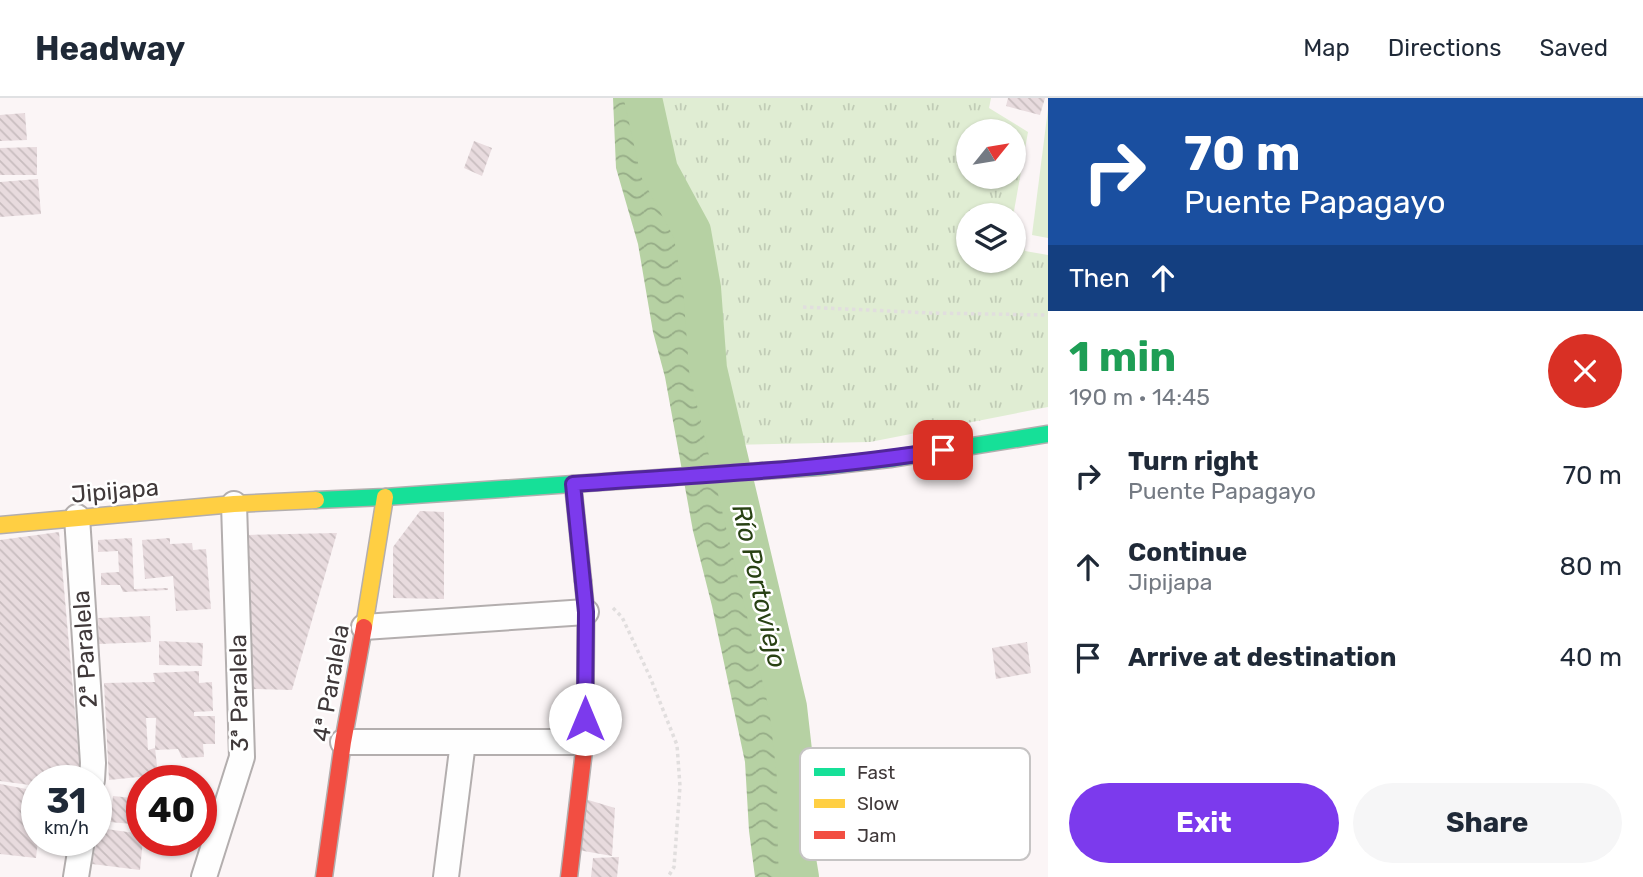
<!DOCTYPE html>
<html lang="en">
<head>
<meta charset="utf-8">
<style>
  :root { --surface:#fff; --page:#f6f6f7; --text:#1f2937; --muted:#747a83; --line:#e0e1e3; --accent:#7c3aed }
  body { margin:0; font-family:Rubik,sans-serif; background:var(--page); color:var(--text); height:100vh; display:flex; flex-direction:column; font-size:26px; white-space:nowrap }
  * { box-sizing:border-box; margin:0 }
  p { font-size:23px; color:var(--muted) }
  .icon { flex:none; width:38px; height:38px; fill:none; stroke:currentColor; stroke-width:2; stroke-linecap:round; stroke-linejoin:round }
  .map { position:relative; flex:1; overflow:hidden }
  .sheet { display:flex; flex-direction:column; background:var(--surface); width:595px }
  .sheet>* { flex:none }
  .banner { background:#1a4fa0; color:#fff; overflow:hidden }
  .needle { width:46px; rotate:60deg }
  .fabs { position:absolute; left:956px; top:21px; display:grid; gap:14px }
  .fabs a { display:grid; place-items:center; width:70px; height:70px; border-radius:50%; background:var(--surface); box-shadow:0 2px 5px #0004; font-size:35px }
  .speed { position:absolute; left:21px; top:667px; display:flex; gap:14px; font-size:35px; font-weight:700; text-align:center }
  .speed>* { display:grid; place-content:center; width:91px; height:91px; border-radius:50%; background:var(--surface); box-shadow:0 2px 5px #0004; line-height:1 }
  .speed small { font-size:18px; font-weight:400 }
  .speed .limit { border:10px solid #d22; background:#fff; color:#111 }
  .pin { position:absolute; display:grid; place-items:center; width:60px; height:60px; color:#fff; margin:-30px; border-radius:14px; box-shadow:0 4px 10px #0006 }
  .me { position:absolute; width:77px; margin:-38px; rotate:0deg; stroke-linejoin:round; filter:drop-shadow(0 0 5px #0008) }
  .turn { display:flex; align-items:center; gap:24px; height:147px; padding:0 21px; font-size:32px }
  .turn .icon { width:91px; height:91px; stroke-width:2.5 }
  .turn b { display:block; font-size:49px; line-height:60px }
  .then { display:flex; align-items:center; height:66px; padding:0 21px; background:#0003; gap:14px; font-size:26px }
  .round { display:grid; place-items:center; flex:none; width:74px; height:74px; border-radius:37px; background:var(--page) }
  .head { display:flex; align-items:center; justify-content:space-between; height:119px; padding:0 21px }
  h1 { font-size:42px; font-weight:700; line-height:52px; color:#1e9e55 }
  .primary-button { display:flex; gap:14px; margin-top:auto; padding:14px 21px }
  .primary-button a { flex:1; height:80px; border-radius:42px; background:var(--accent); color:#fff; font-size:28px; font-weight:700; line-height:80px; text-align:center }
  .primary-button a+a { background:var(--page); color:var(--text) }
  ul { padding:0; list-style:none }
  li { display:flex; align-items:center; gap:21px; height:91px; padding:0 21px }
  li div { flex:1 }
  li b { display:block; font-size:26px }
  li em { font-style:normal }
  header { display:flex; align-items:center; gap:42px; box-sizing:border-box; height:98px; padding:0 35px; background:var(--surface); border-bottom:2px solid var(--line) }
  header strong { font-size:33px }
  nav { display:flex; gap:38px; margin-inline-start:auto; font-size:24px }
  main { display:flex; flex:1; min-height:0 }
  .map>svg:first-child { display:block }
  .grass { fill:url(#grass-tufts); fill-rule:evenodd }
  .pitch { fill:#e0edd3 }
  .water { fill:url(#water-waves) }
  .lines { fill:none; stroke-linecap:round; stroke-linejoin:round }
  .river { stroke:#b6d1a3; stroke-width:38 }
  .building { fill:url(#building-back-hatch) }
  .street-casing { stroke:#b3aeae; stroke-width:28 }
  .fast-casing { stroke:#b3aeae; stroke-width:19 }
  .slow-casing { stroke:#b3aeae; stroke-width:19 }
  .jam-casing { stroke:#b3aeae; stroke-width:19 }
  .path { stroke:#e1dede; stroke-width:3.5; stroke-dasharray:3.5 3.5; stroke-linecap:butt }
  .street { stroke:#fefefe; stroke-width:24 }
  .fast { stroke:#16e098; stroke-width:16 }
  .slow { stroke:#ffcf43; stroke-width:16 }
  .jam { stroke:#f24e42; stroke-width:16 }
  .route-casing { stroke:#51269a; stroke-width:18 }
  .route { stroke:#7c3aed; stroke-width:12 }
  .labels { text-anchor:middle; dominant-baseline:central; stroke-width:5; stroke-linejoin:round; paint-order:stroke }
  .street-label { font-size:24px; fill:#40393a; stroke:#fff }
  .water-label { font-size:26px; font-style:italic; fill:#284113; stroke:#fff }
  .key { fill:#fff; stroke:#c6c4c4; stroke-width:2 }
  .key-label { font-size:19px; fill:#40393a }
</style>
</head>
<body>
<header>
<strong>Headway</strong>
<nav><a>Map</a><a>Directions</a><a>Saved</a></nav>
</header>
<main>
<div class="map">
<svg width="1048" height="779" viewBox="0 0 1048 779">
  <defs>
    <pattern id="grass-tufts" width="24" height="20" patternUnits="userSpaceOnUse" patternTransform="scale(1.75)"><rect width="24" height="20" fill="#e0edd3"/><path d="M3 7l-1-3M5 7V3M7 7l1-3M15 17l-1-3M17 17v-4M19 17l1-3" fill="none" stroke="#c1ccb6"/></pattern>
    <pattern id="water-waves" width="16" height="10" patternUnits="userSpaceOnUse" patternTransform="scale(1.75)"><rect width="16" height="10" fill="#b6d1a3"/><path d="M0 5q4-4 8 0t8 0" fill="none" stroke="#95ab86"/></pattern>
    <pattern id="building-back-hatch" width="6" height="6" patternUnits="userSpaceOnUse" patternTransform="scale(1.75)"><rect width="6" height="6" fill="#e8dbde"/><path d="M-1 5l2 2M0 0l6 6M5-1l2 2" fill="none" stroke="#c8bdbf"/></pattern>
  </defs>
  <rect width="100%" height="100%" fill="#fbf5f6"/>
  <!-- grass -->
  <path class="grass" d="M656,0H991L989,10L1028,34L1014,113L1025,153L1048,157V309L870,344L727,347L684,142L655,37ZM968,33H1013V79H968ZM968,117H1013V163H968Z"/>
  <!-- pitch -->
  <path class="pitch" d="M1048,11V140L1032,137Z"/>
  <!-- water -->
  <path class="water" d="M613,0H651L667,61L697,124L686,177L700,251L712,332L744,466L762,528L774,587L786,684L789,747L795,779H755L749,733L745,664L712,508L693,433L665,279L653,234L638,146L616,70Z"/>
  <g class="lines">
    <!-- river -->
    <path class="river" d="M643,0L659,72L692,133L702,190L708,271L788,609L796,679L797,761L800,779"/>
  </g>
  <!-- building -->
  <path class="building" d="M1008,0H1045L1040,17L1006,8Z
    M25,15L27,42L0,43V17Z
    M474,43L492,50L482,78L464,70Z
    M37,49V77H0V50Z
    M38,81L41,116L0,119V84Z
    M420,413L444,414V501L393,500V449Z
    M59,434L81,682H37V688L0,683V442Z
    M337,435L292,592L249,591L245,437Z
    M132,440L134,491L168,490V492L123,494L120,487H101V475L119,474L118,453L98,454V442Z
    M170,440V446L192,445L193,452L206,451L211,511L176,513L173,478L145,481L142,442Z
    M150,518L151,544L99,546L98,520Z
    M159,543L203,545L202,568L159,567Z
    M1027,544L1031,575L996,581L992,550Z
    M199,573V585L212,584L213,613L194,614V618H215V646H203L204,659L182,660L178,651L155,652L156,620H146L148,652L155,650L158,677L109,682L104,585L155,584L153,575Z
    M0,686L37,693L38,742L36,760L0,756Z
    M113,698L142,701V727L110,724Z
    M585,701L615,710L612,758L578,752Z
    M99,730L142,736V742H143L140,772L92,766Z
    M619,759L617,779H591L593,760Z"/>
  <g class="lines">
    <!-- street casing -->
    <g class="street-casing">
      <path id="street" d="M77,419L93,665L92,682
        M364,529L586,514
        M343,644H585
        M76,779L82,742
        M204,779L242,659L234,406
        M446,779L463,644"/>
    </g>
    <!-- fast casing -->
    <g class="fast-casing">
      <path id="fast" d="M316,402L385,399L819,369L890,361L1048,336"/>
    </g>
    <!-- slow casing -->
    <g class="slow-casing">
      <path id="slow" d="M573,386L583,483
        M0,427L234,406L316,402
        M364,529L385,399"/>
    </g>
    <!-- jam casing -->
    <g class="jam-casing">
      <path id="jam" d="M324,779L343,644L364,529
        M569,779L585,644L586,514L583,483"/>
    </g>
    <!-- path -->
    <path class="path" d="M803,209L931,215L1048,217
      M613,510L622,519L650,579L677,647L680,688L674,769L668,779"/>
    <!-- street -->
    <use href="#street" class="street"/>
    <!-- fast -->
    <use href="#fast" class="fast"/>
    <!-- slow -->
    <use href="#slow" class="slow"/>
    <!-- jam -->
    <use href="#jam" class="jam"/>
  </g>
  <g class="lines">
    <!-- route casing -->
    <g class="route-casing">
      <path id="route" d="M585,621L586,514L573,386C697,377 820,372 943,352"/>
    </g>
    <!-- route -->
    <use href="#route" class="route"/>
  </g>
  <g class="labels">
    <!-- street labels -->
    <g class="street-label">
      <text transform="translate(115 393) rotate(-5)">Jipijapa</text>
      <text transform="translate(85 551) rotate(-94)">2ª Paralela</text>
      <text transform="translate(331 585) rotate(-80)">4ª Paralela</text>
      <text transform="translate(239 595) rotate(-91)">3ª Paralela</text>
    </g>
    <!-- water labels -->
    <g class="water-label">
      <text transform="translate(759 488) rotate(77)">Río Portoviejo</text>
    </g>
  </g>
  <!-- legend -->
  <rect x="800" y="650" width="230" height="112" rx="10" class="key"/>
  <rect x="814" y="670" width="31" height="8" fill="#16e098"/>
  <rect x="814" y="701" width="31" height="9" fill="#ffcf43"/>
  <rect x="814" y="733" width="31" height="8" fill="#f24e42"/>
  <g class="key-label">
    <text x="857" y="681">Fast</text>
    <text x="857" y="712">Slow</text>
    <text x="857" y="744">Jam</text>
  </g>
</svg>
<div class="fabs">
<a><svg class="needle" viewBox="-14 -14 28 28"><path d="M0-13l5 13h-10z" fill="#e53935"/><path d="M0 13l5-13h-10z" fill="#747a83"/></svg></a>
<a><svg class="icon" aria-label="layers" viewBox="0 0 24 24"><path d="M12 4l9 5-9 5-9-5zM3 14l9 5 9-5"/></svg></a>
</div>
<div class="speed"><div>31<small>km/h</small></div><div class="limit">40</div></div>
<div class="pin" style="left:943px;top:352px;background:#d93025"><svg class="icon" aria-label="arrive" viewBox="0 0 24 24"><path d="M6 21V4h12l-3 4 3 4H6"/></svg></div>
<svg class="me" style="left:585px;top:621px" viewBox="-20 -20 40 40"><circle r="19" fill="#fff"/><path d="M0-13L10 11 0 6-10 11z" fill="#7c3aed"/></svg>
</div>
<section class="sheet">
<div class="banner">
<div class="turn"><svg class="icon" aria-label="right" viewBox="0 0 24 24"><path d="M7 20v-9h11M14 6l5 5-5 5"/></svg><div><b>70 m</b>Puente Papagayo</div></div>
<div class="then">Then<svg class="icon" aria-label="ahead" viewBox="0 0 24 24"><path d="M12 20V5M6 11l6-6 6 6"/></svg></div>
</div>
<div class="head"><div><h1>1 min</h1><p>190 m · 14:45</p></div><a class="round" style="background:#d93025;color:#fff"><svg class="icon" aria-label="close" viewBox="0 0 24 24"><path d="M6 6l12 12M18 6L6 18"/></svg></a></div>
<ul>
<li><svg class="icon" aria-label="right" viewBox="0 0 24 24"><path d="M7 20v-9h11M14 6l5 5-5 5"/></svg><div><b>Turn right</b><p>Puente Papagayo</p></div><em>70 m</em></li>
<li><svg class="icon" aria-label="ahead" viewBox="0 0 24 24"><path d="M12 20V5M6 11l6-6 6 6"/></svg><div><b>Continue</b><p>Jipijapa</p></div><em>80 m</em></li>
<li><svg class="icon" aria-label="arrive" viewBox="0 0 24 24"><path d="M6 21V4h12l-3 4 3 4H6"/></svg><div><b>Arrive at destination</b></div><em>40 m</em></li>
</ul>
<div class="primary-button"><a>Exit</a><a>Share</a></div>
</section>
</main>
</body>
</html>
